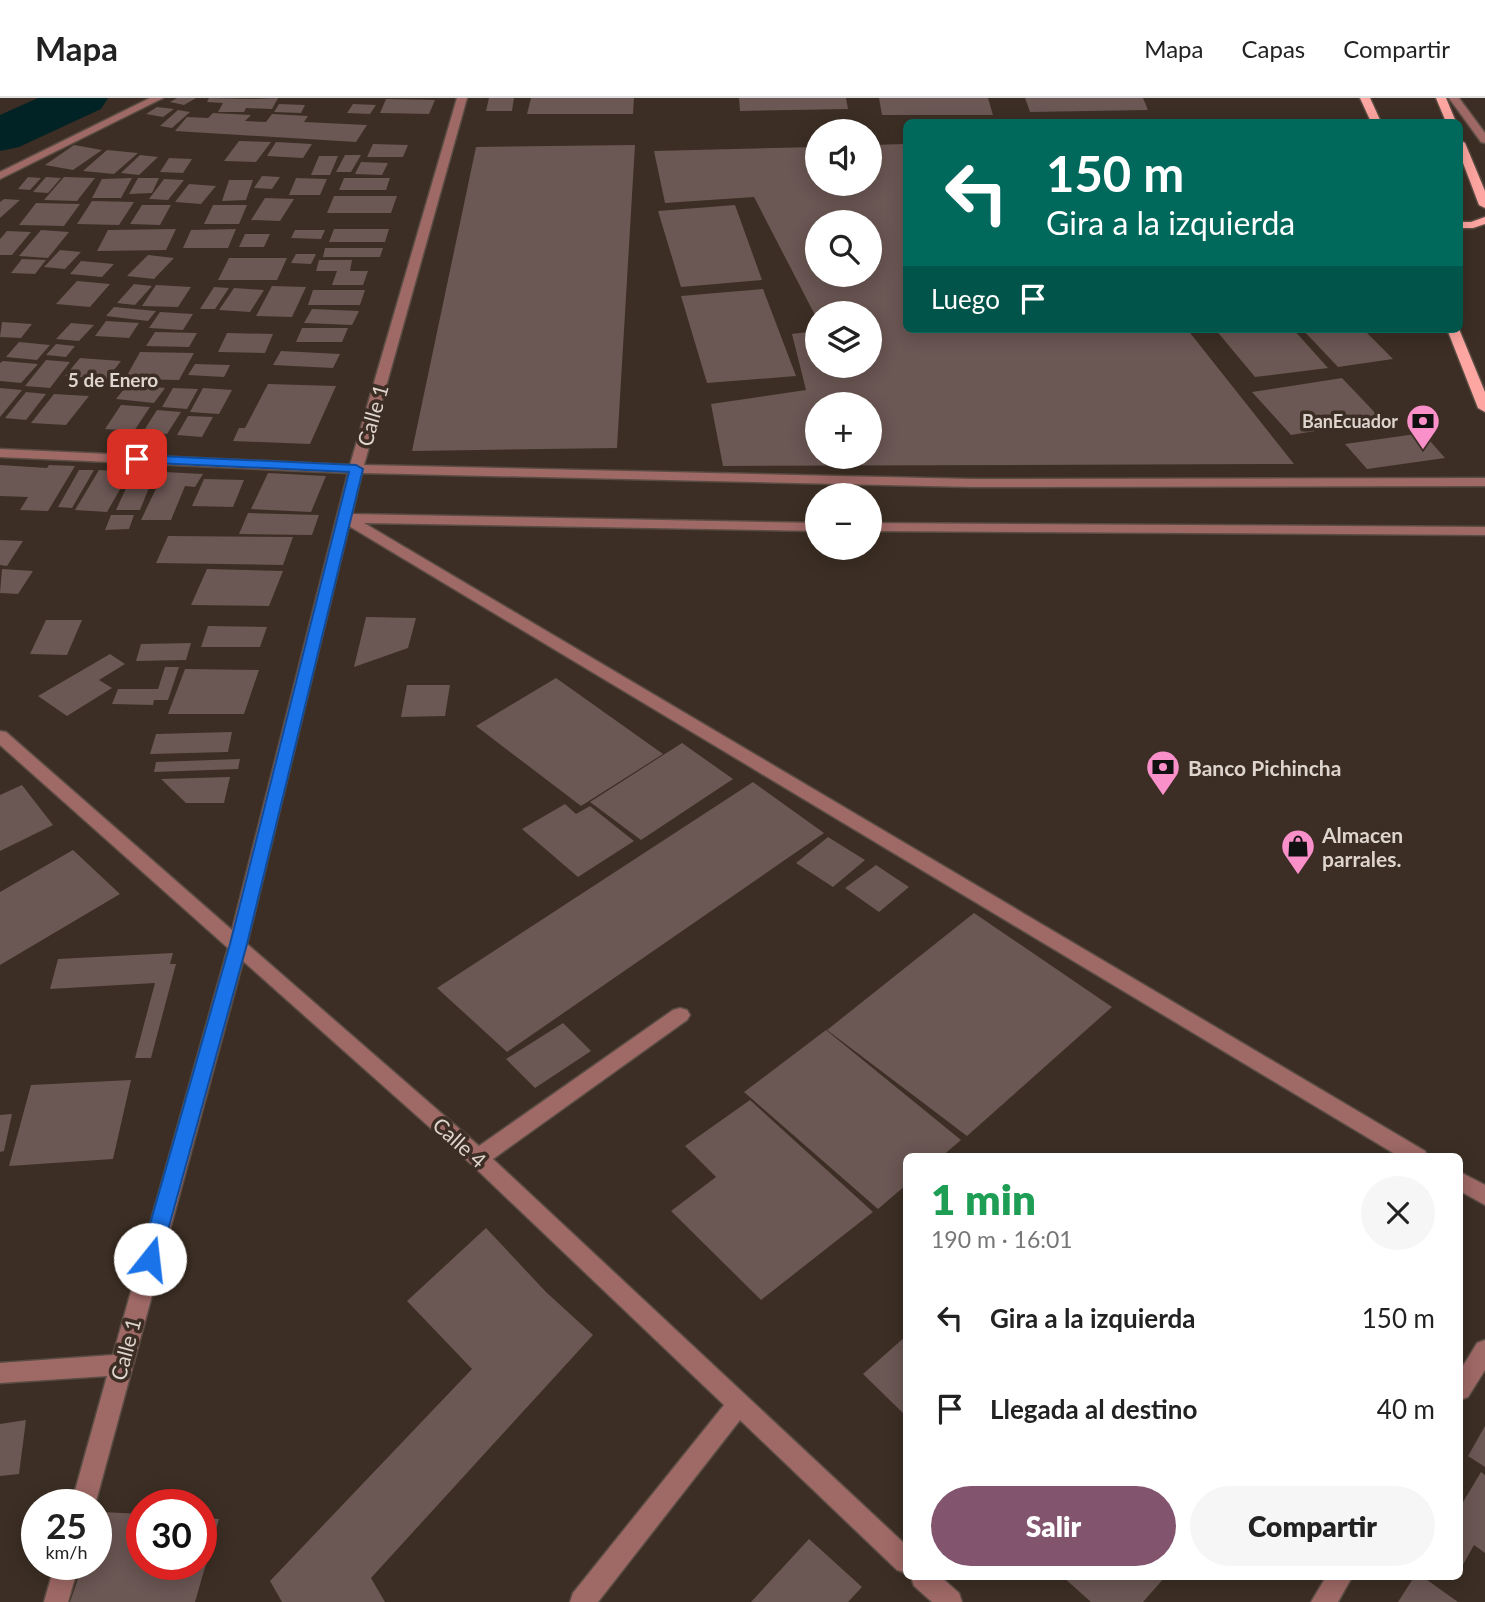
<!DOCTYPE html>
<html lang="es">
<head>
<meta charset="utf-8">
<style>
  :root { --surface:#fff; --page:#f6f6f6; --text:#222; --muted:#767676; --line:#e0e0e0; --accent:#83546e }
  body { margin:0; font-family:Lato,sans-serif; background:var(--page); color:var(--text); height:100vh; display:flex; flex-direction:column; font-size:26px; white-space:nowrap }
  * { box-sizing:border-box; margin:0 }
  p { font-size:23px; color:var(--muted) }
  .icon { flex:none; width:38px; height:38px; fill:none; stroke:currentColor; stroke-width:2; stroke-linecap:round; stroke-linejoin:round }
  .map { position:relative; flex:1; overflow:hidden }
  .sheet { position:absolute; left:903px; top:1055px; width:560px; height:427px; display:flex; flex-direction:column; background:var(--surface); border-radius:10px; box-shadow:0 4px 18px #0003 }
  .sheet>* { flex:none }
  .banner { position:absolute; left:903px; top:21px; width:560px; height:214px; border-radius:10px; box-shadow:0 4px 18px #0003; background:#00695c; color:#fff; overflow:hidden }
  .fabs { position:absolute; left:805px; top:21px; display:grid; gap:14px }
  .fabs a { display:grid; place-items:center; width:77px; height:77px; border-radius:50%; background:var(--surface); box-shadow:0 4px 18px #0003; font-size:35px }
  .speed { position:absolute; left:21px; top:1391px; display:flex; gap:14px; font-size:35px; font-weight:700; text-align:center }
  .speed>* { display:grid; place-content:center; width:91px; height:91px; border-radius:50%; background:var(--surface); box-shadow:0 4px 18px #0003; line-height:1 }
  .speed small { font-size:18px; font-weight:400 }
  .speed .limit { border:10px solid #d22; background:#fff; color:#111 }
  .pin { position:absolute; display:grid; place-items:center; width:60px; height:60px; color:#fff; margin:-30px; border-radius:14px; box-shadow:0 4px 10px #0006 }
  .me { position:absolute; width:77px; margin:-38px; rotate:16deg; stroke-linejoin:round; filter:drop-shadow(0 0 5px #0008) }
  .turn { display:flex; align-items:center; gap:24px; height:147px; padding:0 28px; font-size:32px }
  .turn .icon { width:91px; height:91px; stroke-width:2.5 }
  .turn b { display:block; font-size:49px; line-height:60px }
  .then { display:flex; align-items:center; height:66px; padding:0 28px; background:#0003; gap:14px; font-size:26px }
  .round { display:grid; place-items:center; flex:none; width:74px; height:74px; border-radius:37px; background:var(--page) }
  .overview { display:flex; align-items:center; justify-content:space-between; height:119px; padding:0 28px }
  h1 { font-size:42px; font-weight:800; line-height:52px; color:#1e9e55 }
  .action { display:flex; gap:14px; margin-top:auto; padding:14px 28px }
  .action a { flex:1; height:80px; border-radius:42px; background:var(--accent); color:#fff; font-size:28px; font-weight:800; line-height:80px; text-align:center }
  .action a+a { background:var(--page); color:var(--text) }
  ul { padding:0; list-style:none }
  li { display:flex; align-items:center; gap:21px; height:91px; padding:0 28px }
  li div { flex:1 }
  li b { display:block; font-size:26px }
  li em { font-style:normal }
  header { display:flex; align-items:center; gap:42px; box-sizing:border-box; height:98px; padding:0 35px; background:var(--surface); border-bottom:2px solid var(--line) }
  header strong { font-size:33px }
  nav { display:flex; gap:38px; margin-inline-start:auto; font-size:24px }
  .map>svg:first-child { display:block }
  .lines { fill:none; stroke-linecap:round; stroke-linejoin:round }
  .river { fill:#022325; fill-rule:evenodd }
  .building { fill:#6b5754; fill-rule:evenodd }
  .minor-casing { stroke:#594c43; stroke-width:3 }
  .major-casing { stroke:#594c43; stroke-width:3 }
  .minor { fill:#9f6966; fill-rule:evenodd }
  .major { fill:#fea6a1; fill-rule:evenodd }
  .route { fill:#1a73e8; stroke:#114b97; stroke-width:2 }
  .labels { text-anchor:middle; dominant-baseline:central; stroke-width:7; stroke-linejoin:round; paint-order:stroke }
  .far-poi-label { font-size:18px; font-weight:bold; fill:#dfd5cf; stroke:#3c2e24; text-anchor:end }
  .far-neighbourhood-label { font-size:19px; font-weight:bold; fill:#dfd5cf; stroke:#3c2e24 }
  .street-label { font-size:21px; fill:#dfd5cf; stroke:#3c2e24 }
  .poi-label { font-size:21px; font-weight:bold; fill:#dfd5cf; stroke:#3c2e24; text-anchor:start }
</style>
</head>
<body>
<header>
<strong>Mapa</strong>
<nav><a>Mapa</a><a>Capas</a><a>Compartir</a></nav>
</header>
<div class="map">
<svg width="1485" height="1504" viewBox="0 0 1485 1504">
  <rect width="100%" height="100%" fill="#3c2e24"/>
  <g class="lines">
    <!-- river -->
    <path class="river" d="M38,0H108L101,11L19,49L0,53V17Z"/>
  </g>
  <!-- building -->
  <path class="building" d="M177,0H196L184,7L170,4Z
    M209,0L252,1L278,0L272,11L246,10L244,14H218L223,5L207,4Z
    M489,0H514L512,13H486Z
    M531,0H634L633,16H527Z
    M739,0H846L848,11L740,13Z
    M879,0H988L993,17H882Z
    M1025,0H1143L1148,12L1030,14Z
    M386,1L435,2L429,16L380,15Z
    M279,6L305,7L301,15L274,14Z
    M353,6L376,7L370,16L347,15Z
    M157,9L174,11L163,19L146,16Z
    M178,12L190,14L172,30L160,28Z
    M213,15L251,17L245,23L266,24L272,16L308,18L304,24L367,27L356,44L175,33L187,19L208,20Z
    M239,43L271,44L256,64L224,63Z
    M276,44L312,46L303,60L267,58Z
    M373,46L408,47L403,59H367Z
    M906,46V231H1187L1294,366L723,368L711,306L806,292L792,236L817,233V268H870V215H817V221L754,99L665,105L654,53L817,49V86H870V47ZM817,124H870V177H817ZM817,306H870V359H817Z
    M74,47L102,52L73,72L45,67Z
    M635,47L617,350L412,353L476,49Z
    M107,52L138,55L114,76L83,73Z
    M140,57L158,59L139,77L121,75Z
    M345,57H361L351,74H336Z
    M319,58H338L330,77H311Z
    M169,60L192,61L183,75L160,74Z
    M361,64L388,65L382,77L355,76Z
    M262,78L280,79L272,91L254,90Z
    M28,79L41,80L30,92L18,91Z
    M46,79L61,80L48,95L33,94Z
    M64,79L95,80L77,103L44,102Z
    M132,80L121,100H92L102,81Z
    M138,80H159L152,95L129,96Z
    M296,80L327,81L320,97H289Z
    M344,80H390L386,92H339Z
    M164,81L184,82L168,102L149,101Z
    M229,82H253L246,102L222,103Z
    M189,86L216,88L201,106L175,104Z
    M334,98H397L391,115H327Z
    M265,100L294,101L280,123L251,122Z
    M4,101L20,102L0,120V104Z
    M92,103L134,104L119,127L77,126Z
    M36,105L80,106L64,128L19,127Z
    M142,107H171L160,127L130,126Z
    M213,107H247L239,126H204Z
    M735,107L762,182L681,189L658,113Z
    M176,131L166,152L97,153L108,132Z
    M236,131L228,150H183L191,132Z
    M334,131H389L385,144H329Z
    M41,132L69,134L48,160L19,158Z
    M295,132H325L321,141L291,140Z
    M7,133L31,134L12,157H0V141Z
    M245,136H270L264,149H239Z
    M325,150H383L380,159H323Z
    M60,152L81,154L65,171L44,169Z
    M296,156H316L311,166L291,165Z
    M148,157L174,160L154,181L127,178Z
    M229,160H287L277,182H218Z
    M22,161L46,162L35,176L11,175Z
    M319,162H352L350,173H368L363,187H332L337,173H316Z
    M81,163L114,166L102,179L70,176Z
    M77,183L110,186L90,209L56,206Z
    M134,186L152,188L135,207L117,205Z
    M156,187L191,189L178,209L142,208Z
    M272,188L306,189L292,219L256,218Z
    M214,189L229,190L215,211H200Z
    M234,190L264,192L250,214L219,212Z
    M763,191L796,278L707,285L681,198Z
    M313,192H365L360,207H308Z
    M114,209L156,213L148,223L106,218Z
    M312,211L359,213L352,227L304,225Z
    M160,214L193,216L183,232L149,230Z
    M106,223L139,225L129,240L95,238Z
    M2,224L32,226L21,240L0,239Z
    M71,225L94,227L79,243L56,241Z
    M302,230H348L342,244H296Z
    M1215,231H1293L1328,270L1255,279Z
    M1302,231H1363L1393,261L1338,269Z
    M155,234L197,235L189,249L146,248Z
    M227,235L273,236L265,255L218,254Z
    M19,244L50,247L37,262L6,259Z
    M56,246L75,248L66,259L46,257Z
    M281,253L340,256L333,270L273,267Z
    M140,254L194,255L179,282L125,281Z
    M80,260L121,263L107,281L65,278Z
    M46,262L70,264L50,290L25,288Z
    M3,263L38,266L21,285L0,283V265Z
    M195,266L230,267L224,279L188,277Z
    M1342,280L1382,322L1291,337L1252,294Z
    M128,286L165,290L154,305L116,301Z
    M268,286L336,288L310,346L233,343L239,330H245Z
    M0,290L22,292L0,319Z
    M173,290L198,291L187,311L162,309Z
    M203,290L232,292L219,316L190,314Z
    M26,294L46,296L26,322L5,320Z
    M54,296L89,298L66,327L31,325Z
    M121,307L150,309L134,333L105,331Z
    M157,312L181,314L167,336L143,334Z
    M188,318L213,319L202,339L177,337Z
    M1423,335L1445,360L1367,371L1345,346Z
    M0,367L47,370L49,367L75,368L48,413L20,412L28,399L0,398Z
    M79,372H94L72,410L58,409Z
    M99,372L130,374L107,414L75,412Z
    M164,374L203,376L195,389L185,388L171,422H141Z
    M133,375H155L140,412H116Z
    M268,375L326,378L311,414L251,411Z
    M204,381L244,382L233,409L192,408Z
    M248,415L319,417L312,437L239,436Z
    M111,417H134L129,431L105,432Z
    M168,438L293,439L283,467L156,465Z
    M0,442L23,443L7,468L0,467Z
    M2,471L33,473L18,496L0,495Z
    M207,471L283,473L269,508L191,507Z
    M366,519L416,520L408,550L354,569Z
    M46,522H82L67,557L30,556Z
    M208,528L267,529L260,549H201Z
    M191,545L186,562L136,563L141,546Z
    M110,556L125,566L99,582L112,590L67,618L38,598Z
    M165,569H179L168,602H154L153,607L112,606L118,591H158Z
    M185,571L259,572L244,616H168Z
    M556,580L663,656L581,708L476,628Z
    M407,587H450L445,618L401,619Z
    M232,634L228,654L150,656L156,636Z
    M682,645L733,681L641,742L590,704Z
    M240,661L238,671L154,674L156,664Z
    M230,679L224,705H186L161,681Z
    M753,684L824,735L507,954L437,890Z
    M22,687L53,727L0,753V697Z
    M565,706L576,716L590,708L634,743L578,779L522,731Z
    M828,739L865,762L833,789L796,765Z
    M73,752L120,796L0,867V794Z
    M876,767L909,789L879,814L845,790Z
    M974,815L1112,909L967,1038L827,932Z
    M173,855L170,866H176L151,960H135L155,885L50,891L58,861Z
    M563,925L591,953L535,990L506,961Z
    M826,932L961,1042L941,1059H906V1087L878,1111L744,994Z
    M131,982L113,1061L9,1068L31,987Z
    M750,1002L873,1114L761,1202L671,1113L716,1079L685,1048Z
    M12,1016L4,1053L0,1054V1017Z
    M486,1130L546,1194L593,1237L371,1480L385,1504H282L270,1483L472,1271L407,1203Z
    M906,1238V1318L863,1276Z
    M26,1322L19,1376L0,1378V1326Z
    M1485,1328V1369L1468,1358Z
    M1481,1374L1485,1377V1455L1474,1447L1460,1472V1409Z
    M102,1414L142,1416V1466H201V1420L219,1421L195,1504H70L83,1466H96V1429Z
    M809,1441L862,1489L848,1504H751Z
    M1063,1479H1165L1143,1504H1091Z
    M1414,1479H1423L1458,1504H1398Z"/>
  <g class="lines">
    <!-- minor casing -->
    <g class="minor-casing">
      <path id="minor" d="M150,0H163L0,81V74Z
        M457,0H467L364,367L972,381L1485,380V388L972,389L362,375L352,416L817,425V433L364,425L1425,1053L1428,1059H1400L349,428L247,846L479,1048L673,912L680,910L687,912L690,917L687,922L493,1061L906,1447V1475L897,1472L740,1322L598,1504H570L573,1495L724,1307L471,1066L243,863L95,1407H71L107,1278L0,1285V1265L113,1257L228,850L0,647V633L6,634L232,832L348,375L0,359V351L350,367Z
        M1449,0H1459L1485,35V45L1481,44Z
        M870,425L1485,429V437L870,433Z
        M1460,1074L1485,1087V1107L1460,1093Z
        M1485,1242V1272L1468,1299L1460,1302V1273L1477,1245Z
        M55,1466H79L68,1504H44Z
        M911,1479H941L959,1495L962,1504H932L914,1488Z
        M1326,1479H1352L1338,1504H1311Z"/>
    </g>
    <!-- major casing -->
    <g class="major-casing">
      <path id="major" d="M1360,0H1370L1381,24H1371Z
        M1436,0H1446L1456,24H1446Z
        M1460,42L1465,45L1485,93V110L1479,107L1460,57Z
        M1485,119V126L1473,130H1460V124H1471Z
        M1447,231H1459L1485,294V314L1478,310Z"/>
    </g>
    <!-- minor -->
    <use href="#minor" class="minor"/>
    <!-- major -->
    <use href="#major" class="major"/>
  </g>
  <!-- route -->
  <path class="route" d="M137,357L356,367L363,371L247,846L160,1161L157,1167L150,1170L143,1167L140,1161L230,846L349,374L133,364V358Z"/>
  <!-- icons -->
  <defs>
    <g id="bank-pin" transform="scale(1.75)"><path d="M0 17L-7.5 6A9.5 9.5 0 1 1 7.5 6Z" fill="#f990ca" stroke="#3c2e24"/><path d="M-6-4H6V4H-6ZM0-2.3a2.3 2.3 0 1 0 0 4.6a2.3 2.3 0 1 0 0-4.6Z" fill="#111"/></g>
    <g id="shop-pin" transform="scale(1.75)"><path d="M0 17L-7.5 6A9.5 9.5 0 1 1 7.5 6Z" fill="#f990ca" stroke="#3c2e24"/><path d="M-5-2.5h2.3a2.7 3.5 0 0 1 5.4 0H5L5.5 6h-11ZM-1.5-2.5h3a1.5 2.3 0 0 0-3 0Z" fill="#111"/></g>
  </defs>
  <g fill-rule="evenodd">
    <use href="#bank-pin" x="1423" y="323"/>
    <use href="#bank-pin" x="1163" y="669"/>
    <use href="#shop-pin" x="1298" y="748"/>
  </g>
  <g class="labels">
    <!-- far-poi labels -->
    <g class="far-poi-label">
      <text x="1398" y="323">BanEcuador</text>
    </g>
    <!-- far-neighbourhood labels -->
    <g class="far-neighbourhood-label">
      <text x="113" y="281">5 de Enero</text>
    </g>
    <!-- street labels -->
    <g class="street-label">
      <text transform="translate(372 317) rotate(-74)">Calle 1</text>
      <text transform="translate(460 1044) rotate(42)">Calle 4</text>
      <text transform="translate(125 1251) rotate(-75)">Calle 1</text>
    </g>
    <!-- poi labels -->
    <g class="poi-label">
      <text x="1188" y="669">Banco Pichincha</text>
      <text x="1322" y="736">Almacen<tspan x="1322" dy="24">parrales.</tspan></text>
    </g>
  </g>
</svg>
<div class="fabs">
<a><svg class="icon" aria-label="sound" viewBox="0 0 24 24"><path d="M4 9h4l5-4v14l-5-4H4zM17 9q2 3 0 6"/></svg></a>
<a><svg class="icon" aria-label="search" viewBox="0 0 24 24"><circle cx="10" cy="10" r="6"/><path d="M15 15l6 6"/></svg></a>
<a><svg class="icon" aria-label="layers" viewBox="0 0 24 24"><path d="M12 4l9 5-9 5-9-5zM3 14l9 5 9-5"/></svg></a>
<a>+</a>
<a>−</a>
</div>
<div class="speed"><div>25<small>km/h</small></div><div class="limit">30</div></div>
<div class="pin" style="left:137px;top:361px;background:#d93025"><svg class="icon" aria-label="arrive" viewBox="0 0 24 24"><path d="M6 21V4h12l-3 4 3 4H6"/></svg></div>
<svg class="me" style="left:150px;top:1161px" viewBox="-20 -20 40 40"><circle r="19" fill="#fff"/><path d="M0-13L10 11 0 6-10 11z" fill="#1a73e8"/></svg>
<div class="banner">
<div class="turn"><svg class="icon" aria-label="left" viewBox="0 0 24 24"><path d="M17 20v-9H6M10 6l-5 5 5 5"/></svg><div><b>150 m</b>Gira a la izquierda</div></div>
<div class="then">Luego<svg class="icon" aria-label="arrive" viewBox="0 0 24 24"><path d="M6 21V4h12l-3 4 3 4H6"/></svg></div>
</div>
<section class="sheet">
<div class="overview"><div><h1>1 min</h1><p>190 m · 16:01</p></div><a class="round"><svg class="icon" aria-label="close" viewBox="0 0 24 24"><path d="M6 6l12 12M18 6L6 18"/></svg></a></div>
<ul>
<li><svg class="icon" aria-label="left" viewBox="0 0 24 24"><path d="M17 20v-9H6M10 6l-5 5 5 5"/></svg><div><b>Gira a la izquierda</b></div><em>150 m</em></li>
<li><svg class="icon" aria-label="arrive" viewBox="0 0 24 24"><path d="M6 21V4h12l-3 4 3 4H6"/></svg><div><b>Llegada al destino</b></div><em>40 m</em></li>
</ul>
<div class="action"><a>Salir</a><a>Compartir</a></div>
</section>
</div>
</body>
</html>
